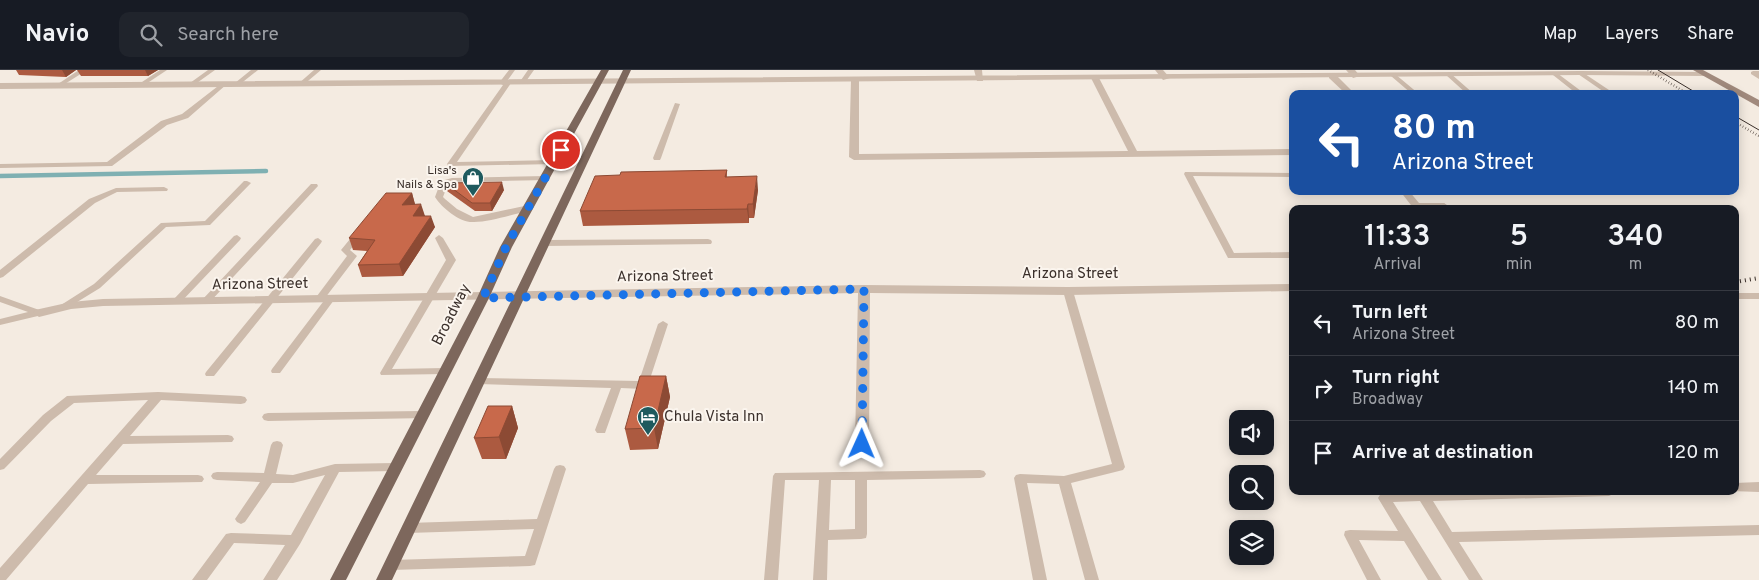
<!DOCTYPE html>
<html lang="en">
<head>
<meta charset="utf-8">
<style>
  :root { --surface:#171b24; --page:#20242c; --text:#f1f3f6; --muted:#9ea1a6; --line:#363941 }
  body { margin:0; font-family:Overpass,sans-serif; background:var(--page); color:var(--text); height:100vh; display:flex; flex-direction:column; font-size:19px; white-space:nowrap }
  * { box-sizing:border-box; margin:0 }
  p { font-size:16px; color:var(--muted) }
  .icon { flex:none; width:28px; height:28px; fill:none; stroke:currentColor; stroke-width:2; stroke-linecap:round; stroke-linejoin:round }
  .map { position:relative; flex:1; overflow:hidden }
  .details { position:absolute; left:1289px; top:135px; width:450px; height:290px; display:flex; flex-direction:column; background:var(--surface); border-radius:10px; box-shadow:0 2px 12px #0003 }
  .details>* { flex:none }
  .top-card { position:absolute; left:1289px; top:20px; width:450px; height:105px; border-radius:10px; box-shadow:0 2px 12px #0003; background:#1a4fa0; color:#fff; overflow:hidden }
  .fabs { position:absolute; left:1229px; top:340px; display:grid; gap:10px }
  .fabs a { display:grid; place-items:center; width:45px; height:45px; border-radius:10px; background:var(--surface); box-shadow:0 2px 12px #0003; font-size:25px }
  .pin { position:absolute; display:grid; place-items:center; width:42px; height:42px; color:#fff; margin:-21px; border:2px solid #fff; border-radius:50%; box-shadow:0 1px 5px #0007 }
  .me { position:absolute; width:55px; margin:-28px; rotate:1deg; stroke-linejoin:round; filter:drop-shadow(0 0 4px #0008) }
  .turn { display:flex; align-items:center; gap:18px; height:105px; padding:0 20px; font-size:22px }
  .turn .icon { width:65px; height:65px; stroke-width:2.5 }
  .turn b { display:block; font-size:35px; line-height:42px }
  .eta { display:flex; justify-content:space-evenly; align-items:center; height:85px; text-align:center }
  .eta b { font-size:30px; font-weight:600; line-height:35px }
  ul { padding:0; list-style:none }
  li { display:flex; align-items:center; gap:15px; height:65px; padding:0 20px; border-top:1px solid var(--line) }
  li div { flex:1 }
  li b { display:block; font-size:19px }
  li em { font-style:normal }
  header { display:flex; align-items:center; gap:30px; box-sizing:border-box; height:70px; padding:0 25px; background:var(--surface); border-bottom:1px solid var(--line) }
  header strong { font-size:24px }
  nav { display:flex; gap:28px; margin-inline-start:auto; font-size:18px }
  .search { width:350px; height:45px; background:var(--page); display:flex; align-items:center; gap:12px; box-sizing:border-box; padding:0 18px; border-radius:10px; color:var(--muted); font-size:19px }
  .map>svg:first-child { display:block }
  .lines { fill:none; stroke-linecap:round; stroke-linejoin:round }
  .stream { stroke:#7fb0b2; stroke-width:4.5 }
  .service { fill:#cdbbac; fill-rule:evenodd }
  .minor { fill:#cdbbac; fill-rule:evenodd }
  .tertiary { fill:#cdbbac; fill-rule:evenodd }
  .secondary { fill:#a18a7d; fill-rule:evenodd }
  .primary { fill:#7d675c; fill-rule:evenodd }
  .tram { stroke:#3b302b; stroke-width:1 }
  .rail-far1 { stroke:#3b302b; stroke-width:2.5; stroke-dasharray:0.5 2.5; stroke-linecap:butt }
  .rail { stroke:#3b302b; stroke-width:4; stroke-dasharray:1 4; stroke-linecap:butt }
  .wall { fill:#ac5a40 }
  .shaded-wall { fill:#8c4a34 }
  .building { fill:#c8694b; stroke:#8c4a34 }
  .route { stroke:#1a73e8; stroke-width:9; stroke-dasharray:0 16.2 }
  .labels { text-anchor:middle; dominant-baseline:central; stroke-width:4; stroke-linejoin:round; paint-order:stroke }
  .far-poi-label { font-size:12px; fill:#3b302b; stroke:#fbf5ee; text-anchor:end }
  .street-label { font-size:15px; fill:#3b302b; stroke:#fbf5ee }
  .poi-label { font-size:15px; fill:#3b302b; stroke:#fbf5ee; text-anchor:start }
</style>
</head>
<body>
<header>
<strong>Navio</strong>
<div class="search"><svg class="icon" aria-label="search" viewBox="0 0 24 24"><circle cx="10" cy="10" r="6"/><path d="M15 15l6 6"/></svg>Search here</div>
<nav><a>Map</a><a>Layers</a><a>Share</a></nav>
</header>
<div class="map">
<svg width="1759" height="510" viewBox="0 0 1759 510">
  <rect width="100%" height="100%" fill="#f4ebe1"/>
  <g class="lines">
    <!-- stream -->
    <path class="stream" d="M0,106L266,101"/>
    <!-- service -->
    <path class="service" d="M79,0H87L60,17L55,16Z
      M160,0H167L143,16H139V14Z
      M208,0H215L194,15H190V13Z
      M251,0H258L239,15H235V13Z
      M314,0H321L302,16H298V14Z
      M509,0H515L507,11L511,13L457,92L555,90L559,92L555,94L448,96L447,94L503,15L499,13Z
      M528,0H534L524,14H520L519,13Z
      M1753,1H1759V9L1751,4V2Z
      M1578,2H1582L1615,24H1607L1578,4Z
      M1393,3L1395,4L1419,24H1412L1391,6L1390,5Z
      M1446,3H1450L1474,24H1467L1446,5Z
      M1553,3H1557L1585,24H1577L1553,5Z
      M222,13L227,14L188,48L167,55L112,96L0,98V94L107,92L161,51L182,44Z
      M675,33L680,34L661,88L660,90H654L653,88Z
      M1185,102L1292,103V107L1193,106L1234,183L1292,182V188H1228L1184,104Z
      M546,106H549V110L453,112L448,114L443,127L445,129L457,139L473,147L529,135L533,138L529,141C513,144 490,152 474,152C460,153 442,138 435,127L441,111L452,108Z
      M244,111H247L251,113L210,155L166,157L100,218L69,237L66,238L61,235L94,214L161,153L205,151Z
      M311,114H317L318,116L208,234H202L200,232L202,230Z
      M164,117L168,119L167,121L117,122L95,133L3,207L0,208V200L89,129L116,118Z
      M1400,121H1409L1419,133H1444L1448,136L1444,139H1414Z
      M358,162L362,165L350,180L357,186L322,232H316L314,230L347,186L341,180L355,163Z
      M237,165L241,168L240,170L179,234H173L171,232L173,230L234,166Z
      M439,165L443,168L456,190L392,299L445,298L450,301L445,304L381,305L380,303L446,190L435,168Z
      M318,168L322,171L321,173L214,306H206L205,304L206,302L315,169Z
      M708,169L711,170L712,172L711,174L545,176L541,173L545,170Z
      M1068,218L1073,221L1125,397L1123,400L1071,413L1099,510H1085L1059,414L1027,413L1047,510H1033L1014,408L1016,405L1020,404L1064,406L1112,394L1063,221Z
      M1735,223H1759V229H1735Z
      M0,226L42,241L44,243L42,245L0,255V249L28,242L0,232Z
      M329,227L334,230L280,303H272L271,301L272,299L326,228Z
      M663,251L668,254L648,315L643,319L621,318L605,363H597L595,360L611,318L479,314L474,311L479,308L639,311L658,254Z
      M158,322L241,326L245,327L247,330L245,333L241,334L161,330L130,366L228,365L232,366L234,369L232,372L123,374L96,405H198L202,406L204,409L202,412L88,414L6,510H0V498L148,330L74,333L51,351L4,399L0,400V389L43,345L67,326Z
      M422,341L426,342L428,345L426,348L268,351L264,350L262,347L264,344L268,343Z
      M277,371L281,372L283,375L276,404L293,405L335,394L395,393L399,394L401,397L399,400L395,401L339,402L300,474L277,510H263L285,475L234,473L207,510H192L226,464L231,463L291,465L325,405L293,413H272L245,452L241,454L237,452L235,449L260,412L217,410L213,409L211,406L213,403L217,402L264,403L271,375L273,372Z
      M560,395L564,396L566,399L535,495L530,496L391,500L386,499L384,495L386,491L391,490L525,486L534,459L408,463L403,461L402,458L403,455L408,453L537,449L554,399L556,396Z
      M980,400L984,401L986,404L984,407L980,408L867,410V464L866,468L861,469L828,470L827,510H813L819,410H785L778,510H764L773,406L775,403ZM831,410H855V459L829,460Z
      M1759,412V422L1731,421H1735V413Z
      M1423,421H1615L1613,424L1609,426L1433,431L1452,462L1759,455V465L1459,472L1483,510H1469L1420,431L1393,432L1442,510H1428L1404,471L1359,470L1381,510H1367L1344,465L1345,461L1350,460L1398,461L1378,428L1380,425Z"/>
    <!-- minor -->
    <path class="minor" d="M974,0H982L983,11H977Z
      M1155,0H1163L1170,8L1163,10Z
      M1346,0H1355L1360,6L1353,8Z
      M1329,4H1335L1355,24H1346L1329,8Z
      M1092,6L1099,8L1137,81L1292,79V85L854,90L849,87L851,10L855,8L859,10V84L1128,81L1091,8Z
      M1444,133L1452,139H1441L1439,136Z
      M864,215L1068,217L1292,214V221L1068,225L870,223L869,374L867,378H857L855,374L858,223L103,236L71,239L39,247L33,243L35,240L71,232L103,229Z"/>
    <!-- tertiary -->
    <path class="tertiary" d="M1580,1L1704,2L1708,4L1704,6L1580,5L0,19V13Z"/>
    <!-- secondary -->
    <path class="secondary" d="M1693,0H1703L1759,30V37Z"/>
    <!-- primary -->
    <path class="primary" d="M601,0H609L512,177L489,228L346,510H330L477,228L500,177Z
      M623,0H631L392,510H376Z"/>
    <!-- tram -->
    <path class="tram" d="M1658,0L1698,24
      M1735,46L1759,60"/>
    <!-- rail-far1 -->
    <path class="rail-far1" d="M1648,0L1688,24
      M1735,52L1759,66"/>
    <!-- rail -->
    <path class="rail" d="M1735,212L1759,208"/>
  </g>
  <!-- wall -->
  <path class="wall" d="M16,0H76L66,7L19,5Z
    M77,0H158L148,6H81Z
    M727,100V107L758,120L754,148H749V153L583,156L580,141L620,105Z
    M445,113L504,120L492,141H475L447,121Z
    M412,123L415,135L435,157L403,206L362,207L358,195L367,181L353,180L349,168Z
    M666,306L670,327L658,379L630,380L625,359Z
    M512,336L518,358L506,389H482L474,368Z"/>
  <!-- shaded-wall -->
  <path class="shaded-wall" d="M62,0H76L66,7Z
    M145,0H158L148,6Z
    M757,106L758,120L754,148L753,134Z
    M502,112L504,120L492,141L490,133Z
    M412,123L415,134L406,146L402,135Z
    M421,134L425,146H413Z
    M748,134L749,148V153L747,139Z
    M431,146L435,157L403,206L399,194Z
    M666,306L670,327L658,379L654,358Z
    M512,336L518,358L506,389L499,367Z"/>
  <!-- building -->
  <path class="building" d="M727,100L725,107L757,106L753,134H748L747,139L580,141L595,106L620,105L621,102Z
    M502,112L490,133H472L445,113Z
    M386,123H412L402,135L421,134L413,146H431L399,194L358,195L375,170L349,168Z
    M640,306H666L654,358L625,359Z
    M488,336H512L499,367L474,368Z"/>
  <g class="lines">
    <!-- route -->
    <path class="route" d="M561,80L506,177L483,228L864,219L862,374"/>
  </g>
  <!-- icons -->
  <defs>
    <g id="shop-pin" transform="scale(1.125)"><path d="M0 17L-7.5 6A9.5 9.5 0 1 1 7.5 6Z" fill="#1f5a5e" stroke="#fbf5ee"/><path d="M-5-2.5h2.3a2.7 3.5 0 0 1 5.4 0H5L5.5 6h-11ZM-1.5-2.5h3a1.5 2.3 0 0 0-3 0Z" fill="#fff"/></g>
    <g id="hotel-pin" transform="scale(1.125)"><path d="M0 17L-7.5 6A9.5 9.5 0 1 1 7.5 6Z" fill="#1f5a5e" stroke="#fbf5ee"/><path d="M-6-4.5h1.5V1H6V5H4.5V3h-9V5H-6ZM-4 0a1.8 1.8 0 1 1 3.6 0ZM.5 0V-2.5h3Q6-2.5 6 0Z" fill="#fff"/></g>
  </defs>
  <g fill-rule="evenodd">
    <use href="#shop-pin" x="473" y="108"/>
    <use href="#hotel-pin" x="648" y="347"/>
  </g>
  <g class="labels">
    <!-- far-poi labels -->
    <g class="far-poi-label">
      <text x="457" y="101">Lisa's<tspan x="457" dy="14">Nails &amp; Spa</tspan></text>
    </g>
    <!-- street labels -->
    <g class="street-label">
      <text x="1070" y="204">Arizona Street</text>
      <text transform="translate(665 207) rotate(-1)">Arizona Street</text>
      <text transform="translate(260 215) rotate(-1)">Arizona Street</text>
      <text transform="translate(452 245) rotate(-63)">Broadway</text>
    </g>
    <!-- poi labels -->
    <g class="poi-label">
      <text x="664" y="347">Chula Vista Inn</text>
    </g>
  </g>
</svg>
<div class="fabs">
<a><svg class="icon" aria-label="sound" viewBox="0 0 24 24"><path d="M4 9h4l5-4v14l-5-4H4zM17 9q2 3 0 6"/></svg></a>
<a><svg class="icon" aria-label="search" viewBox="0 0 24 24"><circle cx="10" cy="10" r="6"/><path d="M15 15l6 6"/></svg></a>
<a><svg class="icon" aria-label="layers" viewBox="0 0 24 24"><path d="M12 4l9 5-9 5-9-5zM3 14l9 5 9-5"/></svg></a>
</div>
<div class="pin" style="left:561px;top:80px;background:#d93025"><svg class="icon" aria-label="arrive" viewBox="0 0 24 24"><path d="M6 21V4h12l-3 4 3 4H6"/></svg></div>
<svg class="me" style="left:862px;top:374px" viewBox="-20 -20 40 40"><path d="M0-17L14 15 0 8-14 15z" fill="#1a73e8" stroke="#fff" stroke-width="4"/></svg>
<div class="top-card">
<div class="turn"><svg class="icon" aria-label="left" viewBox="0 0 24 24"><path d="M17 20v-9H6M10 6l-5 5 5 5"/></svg><div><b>80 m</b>Arizona Street</div></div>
</div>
<section class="details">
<div class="eta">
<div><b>11:33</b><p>Arrival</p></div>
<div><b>5</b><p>min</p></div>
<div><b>340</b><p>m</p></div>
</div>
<ul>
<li><svg class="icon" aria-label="left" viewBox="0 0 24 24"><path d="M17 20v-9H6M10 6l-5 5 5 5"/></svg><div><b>Turn left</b><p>Arizona Street</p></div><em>80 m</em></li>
<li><svg class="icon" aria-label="right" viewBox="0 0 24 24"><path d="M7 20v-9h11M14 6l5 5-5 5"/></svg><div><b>Turn right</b><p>Broadway</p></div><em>140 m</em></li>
<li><svg class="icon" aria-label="arrive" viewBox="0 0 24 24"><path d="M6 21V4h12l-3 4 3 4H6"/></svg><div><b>Arrive at destination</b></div><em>120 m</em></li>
</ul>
</section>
</div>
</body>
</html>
